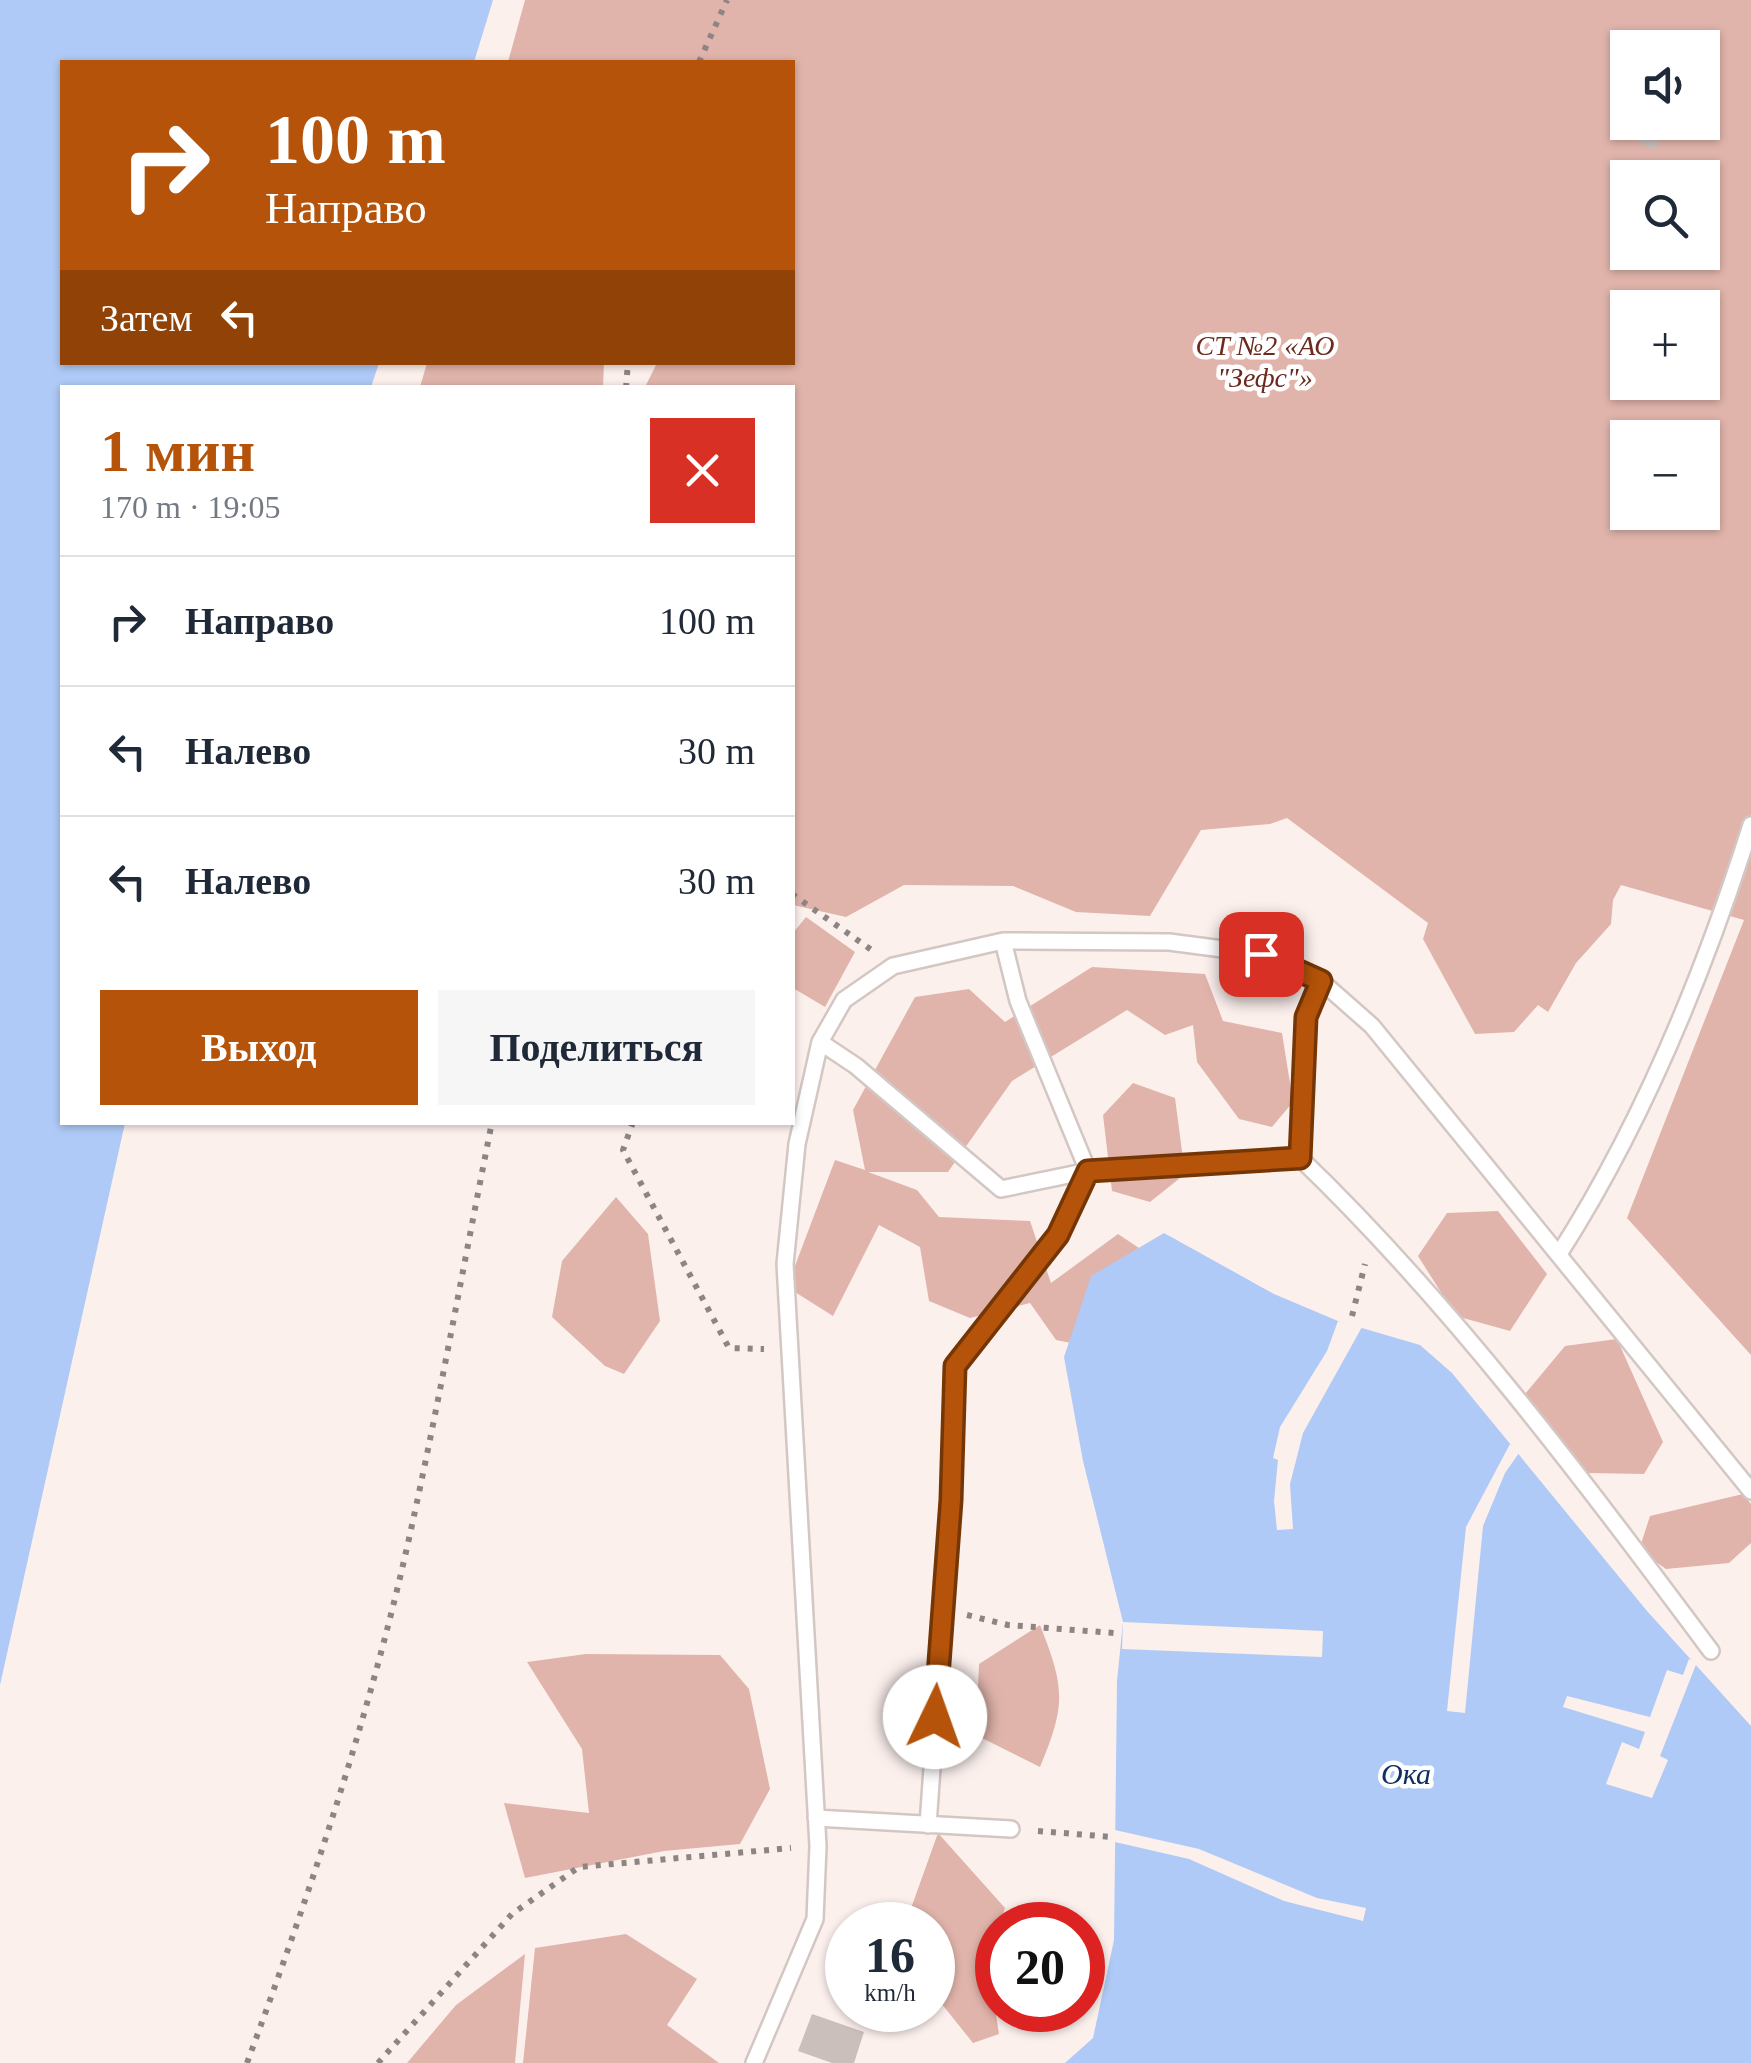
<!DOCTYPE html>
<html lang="ru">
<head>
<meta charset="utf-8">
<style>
  :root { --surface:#fff; --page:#f6f6f7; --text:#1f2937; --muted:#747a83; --line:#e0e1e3; --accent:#b45309 }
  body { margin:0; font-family:Georgia,serif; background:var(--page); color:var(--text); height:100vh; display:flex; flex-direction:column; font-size:38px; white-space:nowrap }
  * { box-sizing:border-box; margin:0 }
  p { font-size:32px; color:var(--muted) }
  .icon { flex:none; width:55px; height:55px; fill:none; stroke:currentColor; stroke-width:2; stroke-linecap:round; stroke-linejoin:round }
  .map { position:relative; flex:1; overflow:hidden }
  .side { position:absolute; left:60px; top:385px; width:735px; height:740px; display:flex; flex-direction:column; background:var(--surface); border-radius:0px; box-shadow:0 2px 8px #0004 }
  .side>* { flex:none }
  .guide { position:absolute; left:60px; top:60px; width:735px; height:305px; border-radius:0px; box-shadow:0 2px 8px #0004; background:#b45309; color:#fff; overflow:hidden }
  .buttons { position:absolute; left:1610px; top:30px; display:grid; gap:20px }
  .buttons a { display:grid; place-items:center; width:110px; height:110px; border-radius:0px; background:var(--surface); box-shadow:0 2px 8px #0004; font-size:50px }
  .speed { position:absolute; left:825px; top:1902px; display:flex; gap:20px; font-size:50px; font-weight:700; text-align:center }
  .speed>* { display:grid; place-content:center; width:130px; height:130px; border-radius:50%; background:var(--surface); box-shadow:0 2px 8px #0004; line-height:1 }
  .speed small { font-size:25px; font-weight:400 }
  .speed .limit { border:15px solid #d22; background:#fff; color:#111 }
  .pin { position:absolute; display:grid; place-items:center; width:85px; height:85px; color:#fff; margin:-42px; border-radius:20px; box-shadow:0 5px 15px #0006 }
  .me { position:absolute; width:110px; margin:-55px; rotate:3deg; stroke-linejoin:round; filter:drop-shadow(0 0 8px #0008) }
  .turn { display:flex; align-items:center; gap:35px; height:210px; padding:0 40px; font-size:45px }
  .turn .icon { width:130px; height:130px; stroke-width:2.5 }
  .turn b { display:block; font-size:70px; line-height:85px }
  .then { display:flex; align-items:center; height:95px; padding:0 40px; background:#0003; gap:20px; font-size:38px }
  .round { display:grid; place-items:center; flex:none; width:105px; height:105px; border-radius:0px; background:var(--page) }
  .overview { display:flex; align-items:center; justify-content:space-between; height:170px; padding:0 40px }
  h1 { font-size:60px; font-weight:700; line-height:75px; color:var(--accent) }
  .primary-button { display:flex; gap:20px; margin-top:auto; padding:20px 40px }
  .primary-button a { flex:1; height:115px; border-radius:0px; background:var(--accent); color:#fff; font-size:40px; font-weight:700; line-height:115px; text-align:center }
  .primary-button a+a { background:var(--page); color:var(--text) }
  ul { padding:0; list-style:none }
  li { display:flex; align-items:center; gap:30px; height:130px; padding:0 40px; border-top:2px solid var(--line) }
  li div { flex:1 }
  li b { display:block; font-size:38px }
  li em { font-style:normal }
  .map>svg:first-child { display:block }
  .green { fill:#e0b4ab; fill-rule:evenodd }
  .water { fill:#afcaf6 }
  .pier { fill:#fcf0ed }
  .building { fill:#cbbfbc }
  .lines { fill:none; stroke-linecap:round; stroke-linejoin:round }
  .service-casing { stroke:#d3c7c4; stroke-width:20 }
  .path { stroke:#8d8583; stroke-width:6; stroke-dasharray:5 8; stroke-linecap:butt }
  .service { stroke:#fff; stroke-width:15 }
  .route-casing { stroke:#753606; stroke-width:25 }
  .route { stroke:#b45309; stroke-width:18 }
  .labels { text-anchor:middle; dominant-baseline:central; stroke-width:9; stroke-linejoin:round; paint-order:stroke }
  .park-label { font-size:28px; font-style:italic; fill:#6c291d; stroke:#fff }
  .water-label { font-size:30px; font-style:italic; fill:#102e62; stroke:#fff }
</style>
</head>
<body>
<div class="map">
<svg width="1751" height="2063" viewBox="0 0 1751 2063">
  <rect width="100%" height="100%" fill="#fcf0ed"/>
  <!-- green -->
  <path class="green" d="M525,0H1751V1355L1627,1218L1744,920L1621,885L1613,900L1611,924L1576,963L1548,1012L1538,1005L1514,1032L1475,1034L1423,939L1428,923L1287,818L1270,824L1201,830L1150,916L1076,912L1013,886L904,885L846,917L793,905L792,388L645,387L657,363L792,362V62H508ZM1628,48H1702V122H1628ZM1628,178H1702V252H1628ZM1628,308H1702V382H1628ZM1628,438H1702V512H1628Z
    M427,363H604L603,387H420Z
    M806,917L855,952L825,1007L793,988V933Z
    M1092,967L1205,974L1223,1021L1282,1033L1293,1102L1272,1127L1239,1119L1197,1062L1193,1025L1165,1035L1127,1010L1012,1081L948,1172H868L917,1190L939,1217L1030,1221L1051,1283L1118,1234L1151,1256L1107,1350L1056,1340L1030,1303L970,1318L929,1301L920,1247L879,1225L833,1316L787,1287L835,1160L865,1170L853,1110L915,997L969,989L1005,1022Z
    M1133,1083L1175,1098L1185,1174L1150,1202L1112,1191L1103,1115Z
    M616,1197L648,1234L660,1321L624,1374L605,1366L552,1317L562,1261Z
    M1498,1211L1547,1274L1510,1331L1456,1316L1418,1256L1447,1213Z
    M1617,1339L1663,1442L1644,1474L1587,1473L1525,1394L1565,1346Z
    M1743,1494L1751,1504V1543L1729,1563L1666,1569L1639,1550L1650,1516Z
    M1040,1625C1065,1688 1066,1705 1040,1767L976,1735L979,1664Z
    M586,1654L720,1655L749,1689L770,1789L740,1844L664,1851L525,1878L504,1803L589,1813L582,1749L527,1662Z
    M938,1833L1005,1908L988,1962L999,2034L973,2043L933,1993L932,1925H905Z
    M626,1934L697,1979L667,2025L719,2063H523L535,1948Z
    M525,1954L515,2063H407L456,2005Z"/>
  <!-- water -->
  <path class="water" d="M0,0H493L474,62H62V362L379,363L371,387L62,388V1122L125,1123L0,1685Z
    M1164,1233L1274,1294L1338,1321L1420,1345L1452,1373L1647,1611L1751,1726V2063H1065L1093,2038L1114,1940L1117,1681L1123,1622L1083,1461L1064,1357L1091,1276Z"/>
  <!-- pier -->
  <path class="pier" d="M1338,1321L1362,1327L1303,1433L1290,1484L1293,1529L1277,1530L1274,1501L1278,1460L1273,1458L1280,1427L1327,1351Z
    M1510,1444L1519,1453L1505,1473L1483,1526L1465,1713L1447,1711L1466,1527Z
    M1123,1622L1323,1631L1322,1657L1122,1649Z
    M1689,1659L1697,1662L1660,1756L1668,1760L1652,1798L1606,1784L1622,1742L1639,1749L1645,1732L1563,1707L1567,1696L1650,1717L1667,1670L1683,1675Z
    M1115,1830L1199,1849L1317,1898L1366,1908L1363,1921L1284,1901L1189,1859L1115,1842Z"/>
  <!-- building -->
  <path class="building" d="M1628,106V122H1667L1654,151L1618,128Z
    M812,2014L864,2032L854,2063H832L798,2051Z"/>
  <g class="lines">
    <!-- service casing -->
    <g class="service-casing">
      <path id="service" d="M1003,941L1018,1001L1088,1171L1300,1158
        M1321,981L1306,1017L1300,1158C1453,1305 1584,1481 1711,1651
        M820,1042L856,1066L1001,1189L1088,1171L1058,1235L955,1366L951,1500L928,1825
        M1559,1254C1643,1123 1704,973 1751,825
        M816,1818L1011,1829
        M754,2063L815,1919L818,1846L785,1264L797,1144L820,1042L844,1000L893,966L1003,941L1169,942L1261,954L1321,981L1372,1026L1751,1491"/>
    </g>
    <!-- path -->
    <path class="path" d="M699,62L727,0
      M626,388L628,362
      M792,894L873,951
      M633,1122L623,1150L729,1348L764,1349
      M1352,1316L1365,1264
      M967,1615L1008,1625L1114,1633
      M1038,1831L1112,1837
      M247,2063C312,1887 372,1709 412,1525C441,1392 465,1257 492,1122
      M378,2063L512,1914L579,1867L791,1848"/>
    <!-- service -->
    <use href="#service" class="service"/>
  </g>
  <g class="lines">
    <!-- route casing -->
    <g class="route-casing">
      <path id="route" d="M935,1717L951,1500L955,1366L1058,1235L1088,1171L1300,1158L1306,1017L1321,981L1261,954"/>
    </g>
    <!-- route -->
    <use href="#route" class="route"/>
  </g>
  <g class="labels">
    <!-- park labels -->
    <g class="park-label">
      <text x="1265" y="345">СТ №2 «АО<tspan x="1265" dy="32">"Зефс"»</tspan></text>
    </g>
    <!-- water labels -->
    <g class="water-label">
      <text x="1406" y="1773">Ока</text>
    </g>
  </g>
</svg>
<div class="buttons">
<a><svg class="icon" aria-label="sound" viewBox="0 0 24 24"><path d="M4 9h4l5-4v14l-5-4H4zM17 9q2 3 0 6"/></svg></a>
<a><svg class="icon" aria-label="search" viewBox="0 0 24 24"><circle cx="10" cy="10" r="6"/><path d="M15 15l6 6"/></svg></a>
<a>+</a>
<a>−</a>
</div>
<div class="speed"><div>16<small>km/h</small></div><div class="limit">20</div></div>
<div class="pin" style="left:1261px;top:954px;background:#d93025"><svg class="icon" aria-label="arrive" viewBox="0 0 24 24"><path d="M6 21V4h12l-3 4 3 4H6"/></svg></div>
<svg class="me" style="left:935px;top:1717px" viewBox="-20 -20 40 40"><circle r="19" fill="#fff"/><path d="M0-13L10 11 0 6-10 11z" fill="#b45309"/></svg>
<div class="guide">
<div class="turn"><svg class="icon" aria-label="right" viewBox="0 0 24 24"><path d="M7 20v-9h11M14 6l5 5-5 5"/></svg><div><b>100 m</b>Направо</div></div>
<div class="then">Затем<svg class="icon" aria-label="left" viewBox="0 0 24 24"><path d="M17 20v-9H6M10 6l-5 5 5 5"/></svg></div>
</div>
<section class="side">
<div class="overview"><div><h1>1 мин</h1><p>170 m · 19:05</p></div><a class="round" style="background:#d93025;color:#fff"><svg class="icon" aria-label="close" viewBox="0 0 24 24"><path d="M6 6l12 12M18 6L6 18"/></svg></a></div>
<ul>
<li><svg class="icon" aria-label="right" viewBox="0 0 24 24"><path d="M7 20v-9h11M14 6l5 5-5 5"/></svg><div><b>Направо</b></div><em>100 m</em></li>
<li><svg class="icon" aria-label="left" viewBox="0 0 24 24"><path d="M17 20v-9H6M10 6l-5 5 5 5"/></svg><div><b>Налево</b></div><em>30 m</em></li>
<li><svg class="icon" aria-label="left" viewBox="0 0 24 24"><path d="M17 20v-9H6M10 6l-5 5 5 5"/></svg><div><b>Налево</b></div><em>30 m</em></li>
</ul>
<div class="primary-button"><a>Выход</a><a>Поделиться</a></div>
</section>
</div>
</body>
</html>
